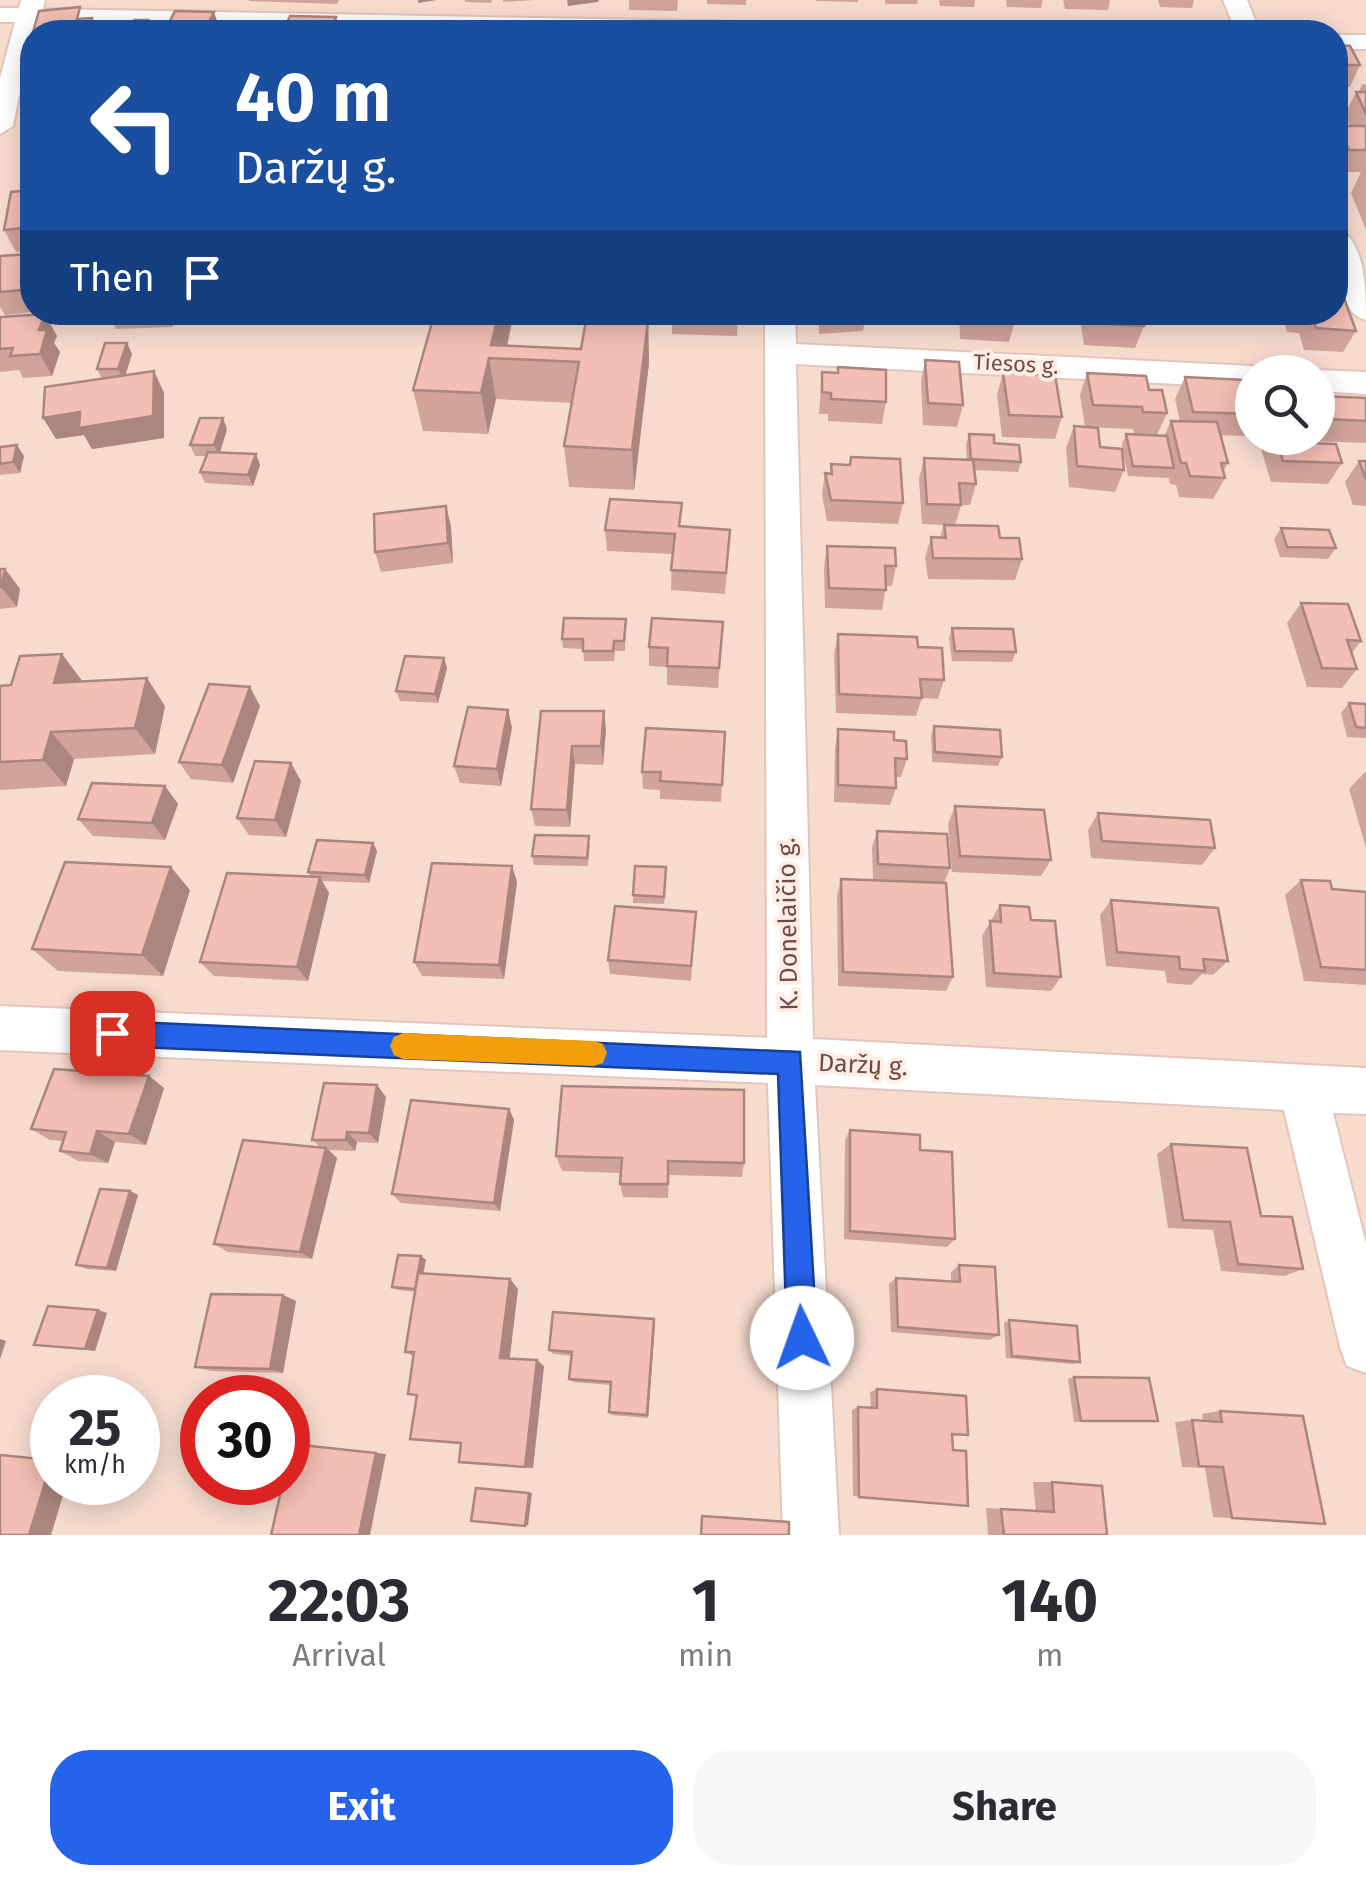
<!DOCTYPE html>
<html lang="en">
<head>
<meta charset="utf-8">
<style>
  :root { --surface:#fff; --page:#f7f7f7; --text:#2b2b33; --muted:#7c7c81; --accent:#2563eb }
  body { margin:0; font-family:"Fira Sans",sans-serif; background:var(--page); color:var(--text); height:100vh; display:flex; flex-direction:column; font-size:38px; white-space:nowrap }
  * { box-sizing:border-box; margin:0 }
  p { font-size:32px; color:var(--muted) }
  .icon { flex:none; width:55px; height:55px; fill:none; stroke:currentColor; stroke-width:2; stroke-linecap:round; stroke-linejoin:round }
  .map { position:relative; height:1535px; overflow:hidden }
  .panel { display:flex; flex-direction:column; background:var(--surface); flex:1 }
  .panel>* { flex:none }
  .hud { position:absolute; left:20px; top:20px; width:1328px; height:305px; border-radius:40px; box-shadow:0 5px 25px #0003; background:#1a4fa0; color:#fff; overflow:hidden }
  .fabs { position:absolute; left:1235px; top:355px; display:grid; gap:20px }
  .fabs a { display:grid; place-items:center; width:100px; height:100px; border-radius:50%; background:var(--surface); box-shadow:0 5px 25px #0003; font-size:50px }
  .speed { position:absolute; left:30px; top:1375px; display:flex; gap:20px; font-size:50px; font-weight:700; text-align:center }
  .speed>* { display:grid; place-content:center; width:130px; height:130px; border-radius:50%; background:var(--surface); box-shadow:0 5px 25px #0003; line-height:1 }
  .speed small { font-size:25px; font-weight:400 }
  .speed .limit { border:15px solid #d22; background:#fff; color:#111 }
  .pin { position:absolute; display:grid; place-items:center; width:85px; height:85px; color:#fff; margin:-42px; border-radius:20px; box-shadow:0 5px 15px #0006 }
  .me { position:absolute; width:110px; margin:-55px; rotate:357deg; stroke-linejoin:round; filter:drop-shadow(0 0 8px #0008) }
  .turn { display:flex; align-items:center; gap:35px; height:210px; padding:0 50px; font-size:45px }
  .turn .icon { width:130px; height:130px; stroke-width:2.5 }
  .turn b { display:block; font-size:70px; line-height:85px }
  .then { display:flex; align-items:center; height:95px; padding:0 50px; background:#0003; gap:20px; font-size:38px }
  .eta { display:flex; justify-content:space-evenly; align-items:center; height:170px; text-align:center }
  .eta b { font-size:60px; font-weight:700; line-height:70px }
  .button { display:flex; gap:20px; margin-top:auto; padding:20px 50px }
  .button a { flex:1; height:115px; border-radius:40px; background:var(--accent); color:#fff; font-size:40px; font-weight:700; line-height:115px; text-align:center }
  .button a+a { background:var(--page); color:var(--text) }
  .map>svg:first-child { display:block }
  .residential { fill:#f7dcce; fill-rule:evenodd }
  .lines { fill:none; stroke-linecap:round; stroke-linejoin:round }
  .minor-casing { stroke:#e3c5bc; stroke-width:4 }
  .minor { fill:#fff; fill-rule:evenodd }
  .wall { fill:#d1a49b }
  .shaded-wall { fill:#aa867e }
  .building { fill:#f3bfb4; stroke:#aa867e; stroke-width:2.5 }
  .route { fill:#2563eb; stroke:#184099; stroke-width:2.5 }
  .slow { fill:#f59e0b }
  .labels { text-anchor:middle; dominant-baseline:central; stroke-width:8; stroke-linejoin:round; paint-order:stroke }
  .far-street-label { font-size:22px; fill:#734b45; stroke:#ffeee4 }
  .street-label { font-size:25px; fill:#734b45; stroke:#ffeee4 }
</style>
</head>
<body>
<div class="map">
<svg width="1366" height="1535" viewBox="0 0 1366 1535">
  <rect width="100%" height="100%" fill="#fde9dd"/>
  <!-- residential -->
  <path class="residential" d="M0,0H1366V1535H0ZM32,32H1335V312H32ZM1252,372H1318V438H1252ZM52,1398H138V1482H52ZM202,1398H288V1482H202Z"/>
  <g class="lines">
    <!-- minor casing -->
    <g class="minor-casing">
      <path id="minor" d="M21,0H45L43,9L929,25L941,32H564L39,23L32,32L13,126L0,134V78L15,22H0V8H19Z
        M1223,0H1247L1260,32H1236Z
        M1335,35H1366V49H1335Z
        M1335,228C1366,237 1366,293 1366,320C1333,311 1335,255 1335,228Z
        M765,312H795L796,344L1252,366L1265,372H1252V388L796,364L813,1039L1366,1068V1114L1333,1113L1366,1244V1373L1347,1366L1340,1347L1284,1110L815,1085L839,1535H783L768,1083L0,1050V1006L767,1038Z
        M1318,370L1366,372V394L1318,391V372H1310Z"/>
    </g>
    <!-- minor -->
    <use href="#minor" class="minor"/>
  </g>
  <!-- wall -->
  <path class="wall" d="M249,0H339L337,4L249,1Z
    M465,0H492L491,3L465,2Z
    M503,0H535L503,2Z
    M629,0H678L677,11L629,10Z
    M707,0H746V5L707,4Z
    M816,0H858V2L816,1Z
    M885,0H918L917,4H885Z
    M939,0H975L974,7L940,6Z
    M1006,0H1043L1041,8L1007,7Z
    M1063,0H1110L1108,10L1065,9Z
    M1158,0H1194L1192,8L1160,7Z
    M1335,45L1360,65L1350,87H1335Z
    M32,46V81L26,67Z
    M1362,84L1366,85V230L1351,193L1361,172H1338L1335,164V132L1338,126H1350L1345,114L1356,92H1359Z
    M32,190V250L16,252L4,230Z
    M0,256L32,260V312L5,315L0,307Z
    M85,312H173L175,317L172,327L116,329L111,317L88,318Z
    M435,312H513V317L507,346L581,349L614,321L616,312H642L641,322H648L649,363L634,490L569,487L564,446L572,403L496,399L488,434L423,431L413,390Z
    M672,312H738L737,336L672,334Z
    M819,312H866L863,331L819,334Z
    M959,312H1015V320L1009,342L960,339Z
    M1079,312H1141L1144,326L1135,348L1084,345Z
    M1194,312H1231L1227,321L1195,319Z
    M1287,312H1335L1356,331L1343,352L1304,350L1299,333L1287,332L1284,320Z
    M0,317L57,336L54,343L60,352L52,376L23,378L19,370L0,372Z
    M127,343L132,354L125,375L154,371L164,393V438L92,449L84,435L56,439L102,379L97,369Z
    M925,360L963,405L957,427L923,425L921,382Z
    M822,372L837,373L886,402L882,424L828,421V414H819Z
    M1003,373L1062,417L1055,439L1002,437L997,395Z
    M1087,373L1149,390L1167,413L1157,435L1134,434L1133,429L1085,427L1080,395Z
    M1185,377L1252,404V420L1244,436L1220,435L1228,463L1223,472L1225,478L1213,499L1179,497L1176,485L1170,484L1169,478L1128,476L1122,445L1126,434L1164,436L1171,421H1180L1175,399Z
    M1320,396L1366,398V443L1315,441L1314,438H1318V401Z
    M1074,426L1124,470L1115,492L1069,487L1066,448Z
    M227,429L220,452L256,454L260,465L253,486L205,483L200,472L207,456H195L190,445Z
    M969,434L994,443L1021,462L1018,472L974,470L976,484L970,505H961L955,525L1000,538L1022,559L1015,580L928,579L925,558L931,537H940L944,525L922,524L919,479L924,458L967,460L966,445Z
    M1261,438H1306L1308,443L1342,463L1328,484L1271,482L1259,442Z
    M0,447L24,456L20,473L0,475Z
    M851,457L903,503L898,524L827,521L822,495L825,473L830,474L831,464L849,465Z
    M1359,461H1366V506L1353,505L1345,482Z
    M446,506L451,527L453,563L381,572L375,552Z
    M682,527L730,530L725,594L671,590L672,554L607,551L605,530Z
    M1281,528L1336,548L1328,559L1280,557L1274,539Z
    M827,546L896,566L892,586H886L882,610L825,608L824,567Z
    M0,569H5L20,589L17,607L0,609Z
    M1301,603L1361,641L1352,653L1357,669L1342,688L1307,687L1287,623Z
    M626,619L625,651H615L614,661H584L583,649L563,648L562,639Z
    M723,622L718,688L667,685V667L649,666V647Z
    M952,628L1016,652L1012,662L952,661L949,638Z
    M838,634L918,647L944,680L938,699L922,698L916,716L836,713L834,654Z
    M62,654L82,681L165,706L155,754L74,759L66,786L0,790V686L11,685Z
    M447,668L438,703L400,701L396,691Z
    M1349,703L1366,704V738L1347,737L1341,713Z
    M260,706L233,783L191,779L179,762Z
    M508,710L512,728L501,786L460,783L454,766Z
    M541,711L606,730L603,765L575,764L570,827L535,826L531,809Z
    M934,726L1002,757L998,766L932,762L931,735Z
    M838,729L894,740L907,759L901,777H895L896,788L890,805L834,802L835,748Z
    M725,732L721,802L660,799V790L643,789L642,772Z
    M1366,771V848L1349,789Z
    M301,781L286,837L249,835L237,818Z
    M165,786L178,804L165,840L93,836L78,819Z
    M955,806L1051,860L1041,876L952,872L948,824Z
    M1098,813L1215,848L1202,865L1091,858L1088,830Z
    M877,831L950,868L944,883L953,977L946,991L838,986L837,895L841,879L873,880L872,847Z
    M373,843L377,851L369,883L322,881L329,893L308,981L214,976L200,962L311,877L308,872Z
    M590,845L588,866L534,865L532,856Z
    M512,866L517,882L504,979L422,976L414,962Z
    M666,875L664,904L633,903V895Z
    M1301,880L1332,889L1366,892V985L1304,981L1285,895Z
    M190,890L163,976L58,971L32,949Z
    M1111,900L1228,961L1213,975L1202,974L1191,985L1167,983L1165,971L1106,966L1100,915Z
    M1000,905L1061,977L1051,991L986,987L982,936Z
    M696,912L691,981L610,974L608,960Z
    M149,1076L164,1088L146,1145L115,1142L108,1163L78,1161L60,1151L63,1141L50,1140L31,1129Z
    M386,1097L378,1143L357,1142L355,1151L329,1150L337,1158L312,1259L228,1252L214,1244L320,1147L312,1140Z
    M509,1109L514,1120L500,1211L401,1203L392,1194Z
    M850,1130L920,1150L955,1239L947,1247L844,1239L845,1140Z
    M1171,1144L1261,1216L1303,1269L1284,1276L1221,1271L1213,1230L1168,1228L1157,1154Z
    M556,1156L744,1163L742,1177L669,1175L668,1198L623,1197L620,1184L621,1173L562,1171Z
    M130,1191L138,1195L116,1271L86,1269L76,1265Z
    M421,1256L426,1260L423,1273L518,1289L509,1359L544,1366L533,1468L459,1462L461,1444L410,1439L417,1397L408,1394L413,1356L405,1352L415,1292L397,1290L392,1287Z
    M959,1265L999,1335L989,1340L891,1332L889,1284L896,1278L951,1282V1272Z
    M283,1295L296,1301L283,1373L211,1371L195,1367Z
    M98,1310L107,1313L95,1351L34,1345Z
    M1009,1320L1080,1362L1073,1364L1006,1358L1004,1323Z
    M655,1324L648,1418L611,1415L609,1412L610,1385L573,1382L569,1379L572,1356L553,1354L549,1350Z
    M1074,1377L1158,1421L1074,1422L1068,1379Z
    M877,1389L968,1435L952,1436L953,1450L968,1506L853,1496L852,1410L858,1407L871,1408L870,1392Z
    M1220,1411L1325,1524L1213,1517L1205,1468L1182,1467L1175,1422L1192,1420L1203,1421L1202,1414Z
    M1033,1482H1052L1107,1535H988L986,1508L1036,1511Z"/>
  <!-- shaded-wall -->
  <path class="shaded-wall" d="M418,0H437L418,3Z
    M567,0H599L598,2L568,6Z
    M214,12L221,32H167Z
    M336,17L340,32H330Z
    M92,18L98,32L90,31Z
    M148,20L151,32H142Z
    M168,312H173L175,317L172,327L167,316Z
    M499,312H513V317L504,359L491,345Z
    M45,314L57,336L54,343L60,352L52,376L40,354L39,330Z
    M648,322L649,363L634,490L632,450Z
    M127,343L132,354L124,380L118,369Z
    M489,358L496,399L488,434L481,393Z
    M154,371L164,393V438L92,449L84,435L56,439L43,418Z
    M223,418L227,429L219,456L214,445Z
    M17,445L24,456L20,473L13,462Z
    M256,454L260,465L253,486L248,475Z
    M446,506L451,527L453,563L448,543Z
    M5,569L20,589L17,607L1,587Z
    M62,654L83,682L54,683Z
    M444,658L447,668L438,703L435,694Z
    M147,678L165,706L155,754L135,728Z
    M250,687L260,706L233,783L222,765Z
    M508,710L512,728L501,786L497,769Z
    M604,711L606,730L603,765L601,746Z
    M51,732L74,759L66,786L43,760Z
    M572,746L575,764L570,827L567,810Z
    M291,763L301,781L286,837L275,820Z
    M165,786L178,804L165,840L152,823Z
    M373,843L377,851L369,883L365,875Z
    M512,866L517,882L504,979L499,965Z
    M171,867L190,890L163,976L142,955Z
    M320,877L329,893L308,981L297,967Z
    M149,1076L164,1088L146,1145L129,1134Z
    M377,1085L386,1097L378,1143L369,1133Z
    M509,1109L514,1120L500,1211L494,1203Z
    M97,1131L115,1142L108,1163L90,1154Z
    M347,1132L357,1142L355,1151L346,1140Z
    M326,1148L337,1158L312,1259L300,1252Z
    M130,1191L138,1195L116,1271L107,1268Z
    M421,1256L426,1260L419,1293L415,1289Z
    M510,1279L518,1289L509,1364L500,1358Z
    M283,1295L296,1301L283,1373L270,1369Z
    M98,1310L107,1313L95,1351L85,1349Z
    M654,1319L655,1324L648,1418L647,1415Z
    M0,1339L6,1341L0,1359Z
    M537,1360L544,1366L533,1468L525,1467Z
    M376,1453L386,1454L370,1535H359Z
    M52,1461V1482H67L51,1535H29Z
    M529,1493H532L528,1525L525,1526Z"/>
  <!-- building -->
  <path class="building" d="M80,7L77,19L92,18L90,31L33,32L39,11Z
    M175,11L214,12L206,28L164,32Z
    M290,16L336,17L330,32H283Z
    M134,20H148L142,32H128Z
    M512,25L565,26L564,32H510Z
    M616,27L655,28L654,32H615Z
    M381,29H425L424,32H379Z
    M695,29L754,30V32H695Z
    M346,30H377L376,32H345Z
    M1335,45L1350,46L1360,65H1335L1338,71H1335Z
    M31,46L32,67H26Z
    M1356,92H1366V114Z
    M1338,126H1366V150H1349Z
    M32,190V227L4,230L11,192Z
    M30,254L27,261H32V289L0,292V256Z
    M1335,295H1343L1356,331L1316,328L1311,312H1335Z
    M113,312H168L167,316L111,317Z
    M435,312H499L491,345L581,349L586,320L648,322L632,450L564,446L579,362L489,358L481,393L413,390Z
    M616,312H638L637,322L614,321Z
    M965,312H1015V320L966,317Z
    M1090,312H1141L1144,326L1092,323Z
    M45,314L39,330H47L40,354L10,356L13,348L0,349V317Z
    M105,343H127L118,369H97Z
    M925,360L959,362L963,405L928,403Z
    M838,367L886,370V402L831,399V393L822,392V372L838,373Z
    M154,371L153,416L79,428L80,412L43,418L45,387Z
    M1003,373L1055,375L1062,417L1009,415Z
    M1087,373L1146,376L1149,390H1162L1167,413L1143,412L1142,407L1093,405Z
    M1185,377L1245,380L1252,404V414L1193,412Z
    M1320,396L1366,398V421L1328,419Z
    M200,418H223L214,445H190Z
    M1171,421L1217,422L1228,463H1221L1225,478L1190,476L1186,463H1181Z
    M1074,426L1098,428L1100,447L1122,449L1124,470L1077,466Z
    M969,434L994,435V443L1019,445L1021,462L971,459Z
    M1126,434L1167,436L1174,468L1133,466Z
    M1276,438H1306L1308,443L1336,444L1342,463L1283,461Z
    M17,445L13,462L0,464V447Z
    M208,452L256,454L248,475L200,472Z
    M851,457L900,459L903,503L831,500L825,473L832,474L831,464L850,465Z
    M924,458L973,460L976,484L959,483L961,505L927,504Z
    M1359,461H1366V479Z
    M610,499L682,503L679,526L730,530L726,573L671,570L675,534L605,530Z
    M446,506L448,543L375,552L374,514Z
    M944,525L998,526L1000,538H1019L1022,559L933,558L931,537L946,538Z
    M1281,528L1329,530L1336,548L1287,547Z
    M827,546L895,548L896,566H885L886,590L829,588Z
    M0,569H5L1,587H0Z
    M1301,603L1348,604L1361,641L1347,640L1357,669L1322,668Z
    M564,618L626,619L624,641H614L613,651H583V639H562Z
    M652,618L723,622L719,668L667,666L668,648L649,647Z
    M952,628L1013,629L1016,652L955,651Z
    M838,634L917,637L918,647L942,648L944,680L920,679L922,698L839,694Z
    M62,654L54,683L147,678L135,728L51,732L43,760L0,762V686L11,685L20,656Z
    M405,656L444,658L435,694L396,691Z
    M209,684L250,687L222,765L179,762Z
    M1349,703L1366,704V728L1356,727Z
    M468,707L508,710L497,769L454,766Z
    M541,711H604L601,746H572L567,810L531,809Z
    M934,726L1000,730L1002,757L935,752Z
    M646,728L725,732L722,785L660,781L661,772H642Z
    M838,729L894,732V740L906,741L907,759L895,758L896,788L838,785Z
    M255,761L291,763L275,820L237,818Z
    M92,783L165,786L152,823L78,819Z
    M955,806L1044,810L1051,860L960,856Z
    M1098,813L1210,820L1215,848L1102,841Z
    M877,831L947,834L950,868L878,864Z
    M535,835L589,836L587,858L532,856Z
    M317,840L373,843L365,875L308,872Z
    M65,862L171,867L142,955L32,949Z
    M432,863L512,866L499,965L414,962Z
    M635,866L666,867L664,897L633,895Z
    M227,873L320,877L297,967L200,962Z
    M841,879L946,883L953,977L843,972Z
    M1301,880L1330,881L1332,889L1366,892V970L1321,967Z
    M1111,900L1218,908L1228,961L1203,959L1205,971L1180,969L1179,957L1117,952Z
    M1000,905L1029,907L1031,920L1055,921L1061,977L994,973L990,921L1001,922Z
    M615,906L696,912L691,966L608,960Z
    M54,1069L149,1076L129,1134L97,1131L90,1154L60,1151L66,1132L31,1129Z
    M324,1083L377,1085L369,1133L347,1132L346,1140H312Z
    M562,1086L744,1090V1163L668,1161V1184H620L622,1158L556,1156Z
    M411,1100L509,1109L494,1203L392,1194Z
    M850,1130L920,1135V1150L952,1152L955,1239L850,1231Z
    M243,1140L326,1148L300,1252L214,1244Z
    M1171,1144L1247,1148L1261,1216L1292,1217L1303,1269L1238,1264L1230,1222L1183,1220Z
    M100,1189L130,1191L107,1268L76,1265Z
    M398,1255L421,1256L415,1289L392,1287Z
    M959,1265L995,1267L999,1335L898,1327L896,1278L960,1282Z
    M418,1273L510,1279L500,1358L537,1360L525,1467L459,1462L461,1443L410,1439L417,1395L408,1394L414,1352H405Z
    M211,1294L283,1295L270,1369L195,1367Z
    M48,1306L98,1310L85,1349L34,1345Z
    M553,1312L654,1319L647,1415L609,1412L611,1382L569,1379L572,1352L549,1350Z
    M1009,1320L1077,1326L1080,1362L1012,1356Z
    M1074,1377L1149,1378L1158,1421H1081Z
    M877,1389L966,1396L968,1435L952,1434L953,1450L966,1451L968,1506L859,1497L858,1407L877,1408Z
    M1220,1411L1303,1416L1325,1524L1232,1518L1223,1467L1199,1466L1192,1420L1222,1422Z
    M292,1444L376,1453L359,1535H271L283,1482H288V1464Z
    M0,1455L52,1460L29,1535H0Z
    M1052,1482L1102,1486L1107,1535H1004L1001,1509L1054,1512Z
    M476,1488L529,1493L525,1526L471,1521Z
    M702,1516L789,1522V1535H701Z"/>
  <!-- route -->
  <path class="route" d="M112,1021L800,1052L817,1338L813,1348L802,1352L792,1348L787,1338L778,1074L112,1046L103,1042L99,1033L103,1024Z"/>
  <!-- slow -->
  <path class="slow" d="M403,1033L594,1041L603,1044L607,1053L603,1063L594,1066L403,1059L394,1055L390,1046L394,1037Z"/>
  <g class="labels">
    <!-- far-street labels -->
    <g class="far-street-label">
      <text transform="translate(1016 364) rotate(3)">Tiesos g.</text>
    </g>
    <!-- street labels -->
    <g class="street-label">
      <text transform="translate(788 924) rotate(-91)">K. Donelaičio g.</text>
      <text transform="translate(863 1065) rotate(3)">Daržų g.</text>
    </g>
  </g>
</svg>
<div class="fabs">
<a><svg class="icon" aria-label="search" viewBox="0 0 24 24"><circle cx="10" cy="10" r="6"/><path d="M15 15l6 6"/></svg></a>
</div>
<div class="speed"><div>25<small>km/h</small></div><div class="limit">30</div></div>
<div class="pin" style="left:112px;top:1033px;background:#d93025"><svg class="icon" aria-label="arrive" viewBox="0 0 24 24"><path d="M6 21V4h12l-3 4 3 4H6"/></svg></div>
<svg class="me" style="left:802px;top:1338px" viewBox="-20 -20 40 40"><circle r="19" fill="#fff"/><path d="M0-13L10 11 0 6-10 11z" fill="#2563eb"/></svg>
<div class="hud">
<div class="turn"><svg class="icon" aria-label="left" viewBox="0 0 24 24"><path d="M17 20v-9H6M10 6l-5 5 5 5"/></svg><div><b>40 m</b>Daržų g.</div></div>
<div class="then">Then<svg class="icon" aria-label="arrive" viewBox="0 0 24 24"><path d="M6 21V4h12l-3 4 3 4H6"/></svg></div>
</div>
</div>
<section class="panel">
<div class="eta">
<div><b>22:03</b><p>Arrival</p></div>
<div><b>1</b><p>min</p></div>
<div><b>140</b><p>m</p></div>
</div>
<div class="button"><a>Exit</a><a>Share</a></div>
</section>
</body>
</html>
